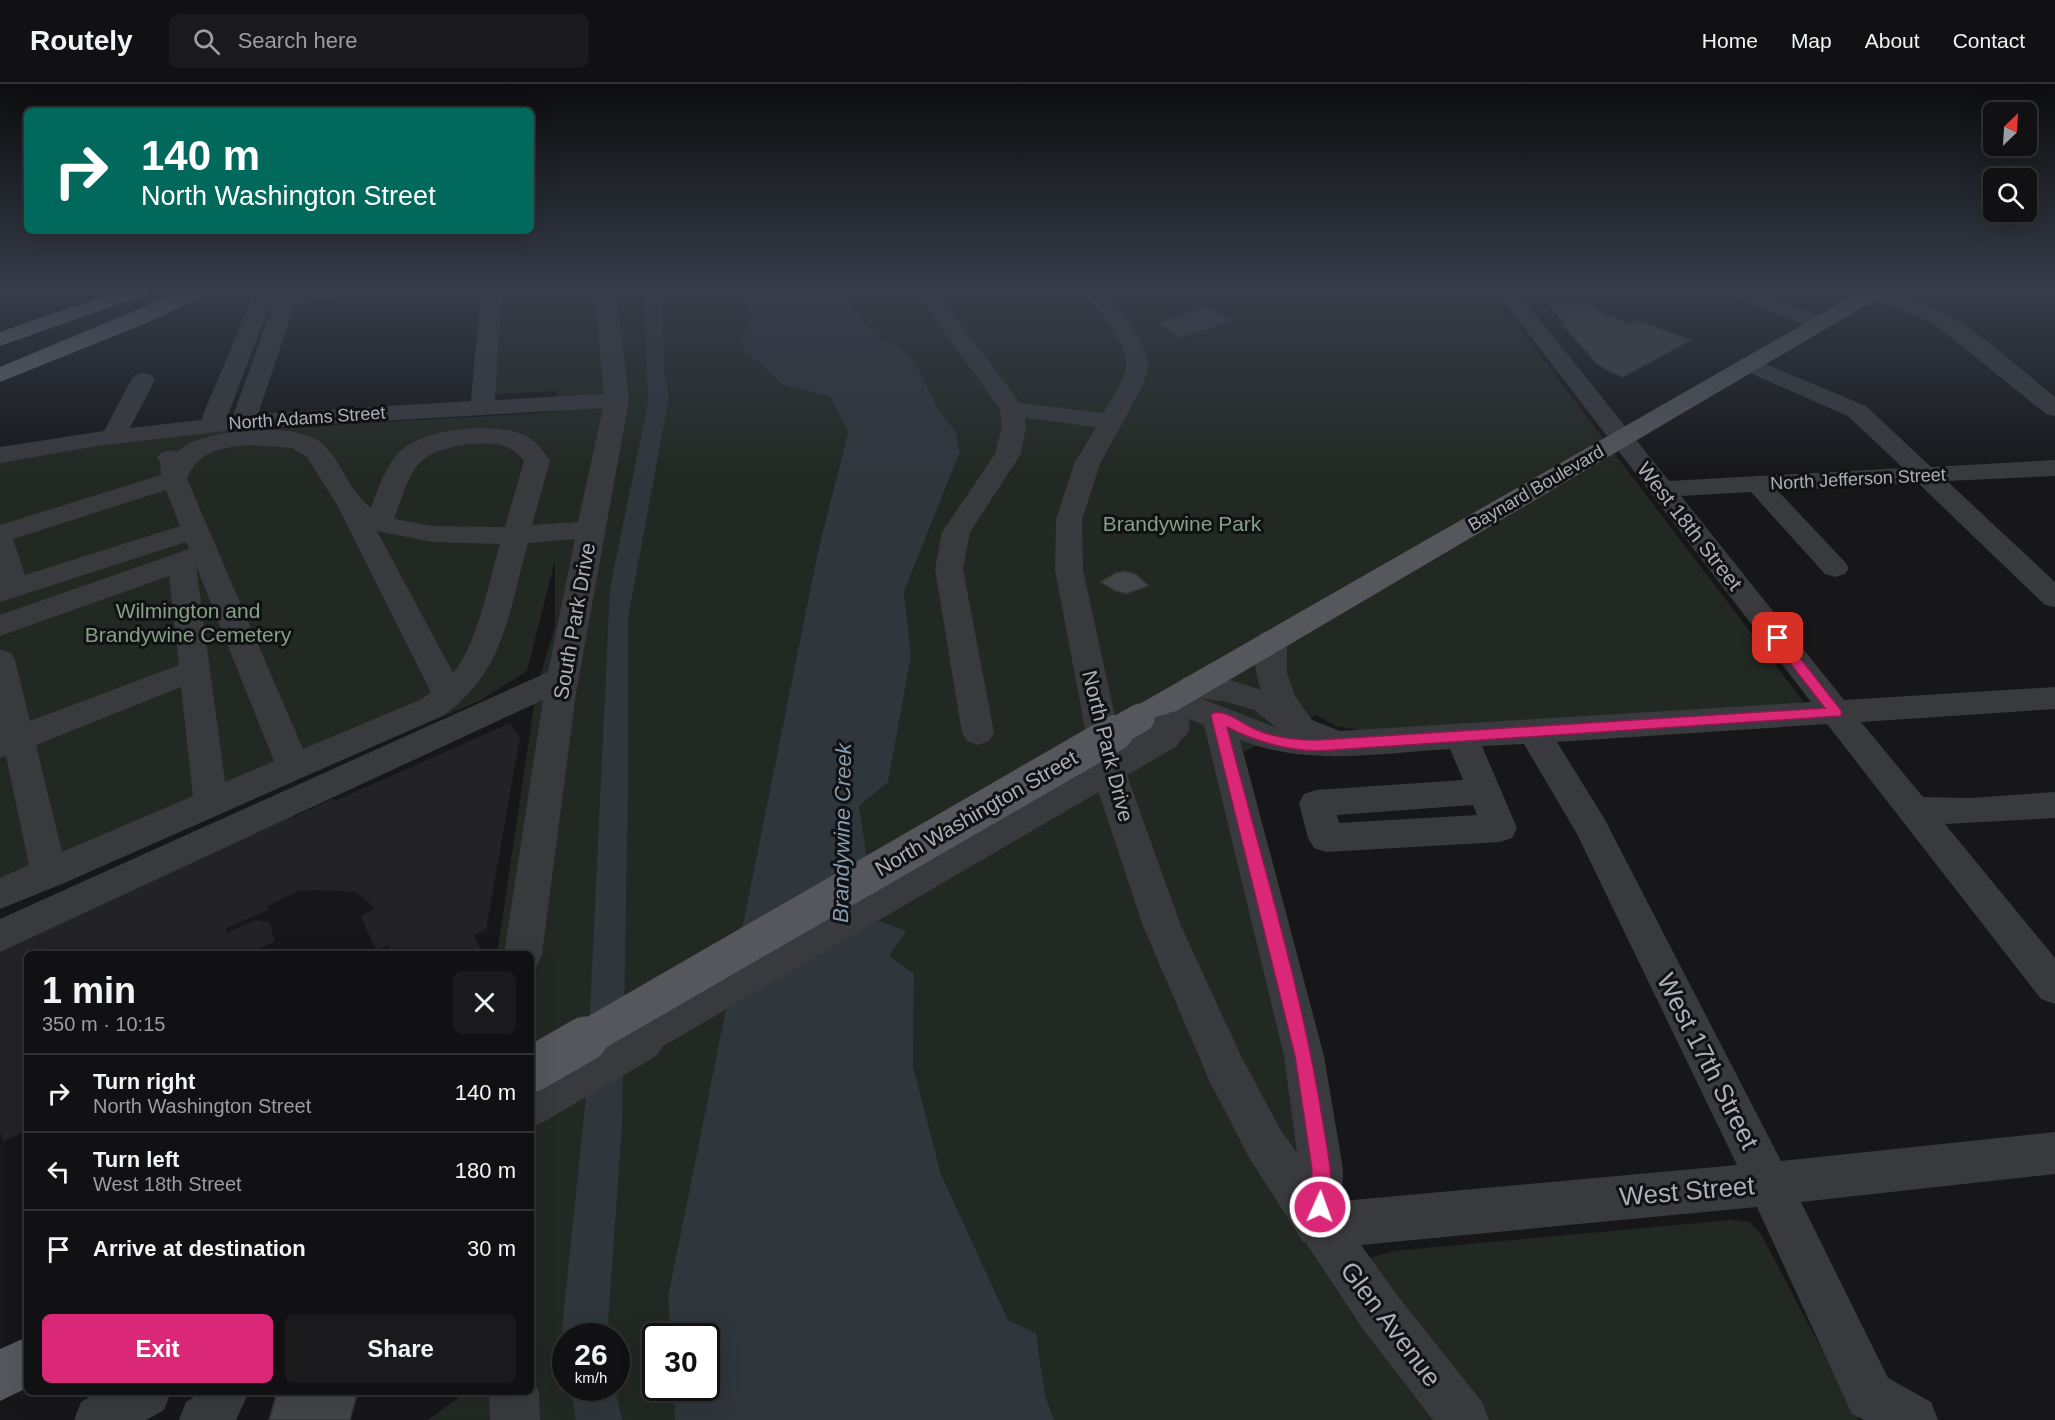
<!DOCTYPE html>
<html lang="en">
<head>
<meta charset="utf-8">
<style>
  :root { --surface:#111113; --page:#1a1a1c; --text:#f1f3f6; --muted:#9c9da0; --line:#303133; --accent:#db2777 }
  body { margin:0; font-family:Arial,sans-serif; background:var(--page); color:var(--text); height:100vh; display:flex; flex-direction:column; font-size:22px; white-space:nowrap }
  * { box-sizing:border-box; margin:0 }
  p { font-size:20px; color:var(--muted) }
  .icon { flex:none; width:33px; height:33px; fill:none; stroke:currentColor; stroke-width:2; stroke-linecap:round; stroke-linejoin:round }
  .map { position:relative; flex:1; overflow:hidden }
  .side { position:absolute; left:24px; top:867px; width:510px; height:444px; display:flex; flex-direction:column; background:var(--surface); border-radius:9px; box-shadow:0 6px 24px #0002,0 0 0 2px var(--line) }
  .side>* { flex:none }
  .top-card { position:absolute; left:24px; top:24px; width:510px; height:126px; border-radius:9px; box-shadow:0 6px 24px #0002,0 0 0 2px var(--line); background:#00695c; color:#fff; overflow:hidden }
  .needle { width:39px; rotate:25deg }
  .buttons { position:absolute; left:1983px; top:18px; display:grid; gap:12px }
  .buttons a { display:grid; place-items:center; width:54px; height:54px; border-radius:9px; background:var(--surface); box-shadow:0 6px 24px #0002,0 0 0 2px var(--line); font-size:30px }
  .speed { position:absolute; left:552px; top:1239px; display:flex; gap:12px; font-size:30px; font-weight:700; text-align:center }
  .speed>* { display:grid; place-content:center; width:78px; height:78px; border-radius:50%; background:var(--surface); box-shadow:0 6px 24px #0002,0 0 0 2px var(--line); line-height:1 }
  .speed small { font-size:15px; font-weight:400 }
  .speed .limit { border:3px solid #111; border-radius:9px; background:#fff; color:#111 }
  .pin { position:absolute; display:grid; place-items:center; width:51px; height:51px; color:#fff; margin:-26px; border-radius:12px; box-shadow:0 3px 9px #0006 }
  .me { position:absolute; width:66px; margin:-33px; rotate:2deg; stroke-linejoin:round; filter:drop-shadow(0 0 4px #0008) }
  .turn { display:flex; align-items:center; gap:21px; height:126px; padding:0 18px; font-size:27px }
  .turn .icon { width:78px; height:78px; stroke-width:2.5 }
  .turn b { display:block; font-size:42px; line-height:51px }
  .round { display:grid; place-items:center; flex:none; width:63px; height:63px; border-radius:9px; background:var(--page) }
  .overview { display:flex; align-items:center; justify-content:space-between; height:102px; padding:0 18px }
  h1 { font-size:36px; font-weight:800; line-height:45px }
  .action { display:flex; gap:12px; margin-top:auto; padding:12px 18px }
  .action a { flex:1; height:69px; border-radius:9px; background:var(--accent); color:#fff; font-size:24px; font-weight:800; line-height:69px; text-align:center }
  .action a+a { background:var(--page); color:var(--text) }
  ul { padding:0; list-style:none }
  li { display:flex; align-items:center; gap:18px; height:78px; padding:0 18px; border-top:2px solid var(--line) }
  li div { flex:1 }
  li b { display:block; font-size:22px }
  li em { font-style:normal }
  header { display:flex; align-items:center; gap:36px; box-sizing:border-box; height:84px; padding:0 30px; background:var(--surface); border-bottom:2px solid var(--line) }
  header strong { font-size:28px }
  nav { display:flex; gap:33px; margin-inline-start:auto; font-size:21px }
  .search { width:420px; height:54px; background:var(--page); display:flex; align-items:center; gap:15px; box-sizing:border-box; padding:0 21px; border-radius:9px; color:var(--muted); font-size:22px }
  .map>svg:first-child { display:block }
  .built { fill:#232326 }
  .green { fill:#222922; fill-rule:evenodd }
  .water { fill:#2f363c }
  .building { fill:#444549; stroke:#323235; stroke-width:1.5 }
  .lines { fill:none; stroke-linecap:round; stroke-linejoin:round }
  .minor { fill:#393a3e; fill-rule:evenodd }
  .major { fill:#55575c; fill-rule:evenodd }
  .highway { fill:#65686e; fill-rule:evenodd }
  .minor-bridge-far2 { stroke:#393a3e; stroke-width:29 }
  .minor-bridge-far1 { stroke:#393a3e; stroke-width:36 }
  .minor-bridge { stroke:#393a3e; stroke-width:45 }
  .major-bridge-far2 { stroke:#55575c; stroke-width:29 }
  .major-bridge-far1 { stroke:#55575c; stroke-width:36 }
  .major-bridge { stroke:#55575c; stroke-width:45 }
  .route { fill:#db2777; stroke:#8e194d; stroke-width:1.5 }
  .labels { text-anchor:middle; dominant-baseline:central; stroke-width:6; stroke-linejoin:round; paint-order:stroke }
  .far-street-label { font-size:18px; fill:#abafb7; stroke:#121214 }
  .park-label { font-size:21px; fill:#84a085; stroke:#121214 }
  .street-label { font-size:21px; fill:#abafb7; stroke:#121214 }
  .water-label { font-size:22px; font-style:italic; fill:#869daf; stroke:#121214 }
  .near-street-label { font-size:26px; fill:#abafb7; stroke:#121214 }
</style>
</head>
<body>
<header>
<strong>Routely</strong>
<div class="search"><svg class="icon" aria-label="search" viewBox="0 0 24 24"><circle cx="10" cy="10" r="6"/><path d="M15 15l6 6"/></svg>Search here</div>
<nav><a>Home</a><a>Map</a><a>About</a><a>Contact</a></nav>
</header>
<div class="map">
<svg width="2055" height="1336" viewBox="0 0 2055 1336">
  <rect width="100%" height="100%" fill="#171719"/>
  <!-- built -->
  <path class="built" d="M510,639L520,653L486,846L474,851L483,870H391L388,861L376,867L361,832L374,825L368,818L355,808L317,806L299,807L267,822L268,826L226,844L227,849L255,836L269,838L275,857L248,870H27V1046L3,1058L0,1047V860L292,730L294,733L334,714L335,717Z"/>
  <!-- green -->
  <path class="green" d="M491,206H714V211L741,218L753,228L740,261L782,301L830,312L848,348L818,467L668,1212L671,1252H656V1304H674L675,1336H428L466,1308H531V870H497L536,608L555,541V476L527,587L479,617L0,823V374L153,351L556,328V307L484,311ZM566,1252H616V1304H566Z
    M842,206H1490L1803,617L1798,619L1373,648L1336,642L1316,631L1216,682L1274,891L1325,1187L1394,1167L1730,1136L1750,1138L1761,1150L1859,1336H1054L1045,1311L1036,1249L1008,1236L941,1090L913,982L914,891L888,872L877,836L859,721L911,571L904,508L960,368L956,348L939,326L914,277L893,258L885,257L864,237Z"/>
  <!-- water -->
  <path class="water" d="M644,206H662L664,286L669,313L628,534V713L622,1041L607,1252H566V1272L562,1245L586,1012L610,504L648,319Z
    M714,206H842L864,237L885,257L893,258L914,277L939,326L956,348L960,368L904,508L911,571L888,698L859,722L877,836L906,847L889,872L914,890L913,982L941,1090L1008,1236L1036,1249L1045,1311L1054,1336H675L674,1304H706V1252H671L668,1212L818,467L848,348L830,312L782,301L740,261L753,228L741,218L714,211Z
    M570,1304H615L622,1336H576Z"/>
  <!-- building -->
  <path class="building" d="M1592,219L1597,226L1629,240L1638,236L1691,256L1623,293L1610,288L1596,279L1561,239H1564L1550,221Z
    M1208,222L1233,237L1179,254L1158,239Z
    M1125,487L1136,490L1149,502L1126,510L1115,507L1100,498L1115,489Z
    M277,1308H358L350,1336H269Z"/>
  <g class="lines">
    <!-- minor -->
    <path class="minor" d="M255,206H275L274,210L277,209L279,206H366L362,210L355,212L295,220L258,330L471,317L481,206H502L495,316L604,310L594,206H616L629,316L576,609L542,870L537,882L531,884V870H504L543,616L0,868V835L548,588L575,455L528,459C509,526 505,588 444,631L62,800L0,825V794L29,781L6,672L0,674V565L11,569L15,576L30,637L179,581L169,492L0,552V531L189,465L186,458L0,518V441L161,391L160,378L157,374L161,369L170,366L177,368C201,344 300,336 324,361C343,380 348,406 371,424C379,404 386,378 404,364C429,344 500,337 528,353C538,359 544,368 550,377L532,441L578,438L603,324L243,345L97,362L0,379V363L104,347L131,296L135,291L143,289L151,291L155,296L130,344L201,336ZM269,223H272L233,332L227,333ZM470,360C493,359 510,358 524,377L505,443L433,442L394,435C413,385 412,368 470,360ZM250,361L292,364L307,373L337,421L431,608L422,615L303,665L187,395C197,367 223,363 250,361ZM166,406L180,442L25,491L13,455ZM377,447L433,458L500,460C489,497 477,562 453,589ZM196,482L274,677L225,698ZM181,603L193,712L62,768L36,661Z
      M914,206H935L1020,319L1103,329C1111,315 1124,299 1126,282C1129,259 1094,225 1083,206H1104L1140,253L1149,281L1143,301L1100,380L1082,436L1083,486L1129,697L1181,842L1240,970L1280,1045L1297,1069L1284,972L1204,641L1160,624L1155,616L1160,608L1171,605L1182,608L1178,602L1183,594C1208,587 1237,598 1261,606C1255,588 1251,565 1261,549L1272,546L1283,549L1287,556V589L1295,612L1312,636L1340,647L1811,618L1495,206H1516L1669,397L1903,384L1848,332L1741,285L1738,280L1741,275L1749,273L1866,322L1931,383L2055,376V392L1947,397L2055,498V523L2045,521L1918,399L1778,407L1845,478L1849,484L1845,490L1835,493L1825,490L1751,408L1681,412L1844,616L2055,603V625L1861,638L1923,713L1970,714L2055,708V734L1945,740L2055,874V920L2041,915L1827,640L1557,658L1604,734L1781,1077L2055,1048V1090L1801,1118L1888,1294L1931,1318L1938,1336H1864L1852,1330L1757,1123L1361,1161L1397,1211L1482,1318L1489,1336H1433L1363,1245L1306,1159L1303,1158L1250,1075L1210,998L1143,842L1095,697L1055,486L1056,436L1074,380L1096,343L1025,334L1026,342L1021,370L970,448L963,485L994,649L989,657L978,661L967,657L962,649L935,485L942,448L995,370L1002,342L1000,325ZM1200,614L1227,618L1254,626L1277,644ZM1240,656C1309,683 1378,669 1450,665L1463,696L1316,706L1304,710L1299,719L1308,754L1314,764L1326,768L1500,758L1512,754L1517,744L1482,662L1524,660L1577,750L1737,1081L1342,1117L1343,1085L1324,972ZM1473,721L1477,731L1339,739L1337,731Z
      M1725,206H1754L1827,234L1830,239L1827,244L1819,246L1811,244L1729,210Z
      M1865,206C1940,206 2000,269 2055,313V332L2046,330L1933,239L1867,212L1863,208Z
      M531,1290L539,1308L540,1336H490L489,1308H531Z
      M99,1308H171L164,1326L146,1336H74L81,1318Z
      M197,1308H249L236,1336H179L186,1318L194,1313Z"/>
    <!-- major -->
    <path class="major" d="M1863,206H1889L1885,210L1151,642L1140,646L1129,642L1124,634L1129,626Z
      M27,1253V1304L0,1317V1265Z"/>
    <!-- highway -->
    <path class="highway" d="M121,206H152L148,210L0,262V248Z
      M184,206H212L208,210L149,238L0,298V283Z"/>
    <!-- minor-bridge-far2 -->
    <path class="minor-bridge-far2" d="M1161,650L1175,642"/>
    <!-- minor-bridge-far1 -->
    <path class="minor-bridge-far1" d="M638,956L1164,649"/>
    <!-- minor-bridge -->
    <path class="minor-bridge" d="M531,1019L641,955"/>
    <!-- major-bridge-far2 -->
    <path class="major-bridge-far2" d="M1112,650L1140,634"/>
    <!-- major-bridge-far1 -->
    <path class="major-bridge-far1" d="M583,956L1115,649"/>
    <!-- major-bridge -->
    <path class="major-bridge" d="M531,986L585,955"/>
  </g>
  <!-- sky -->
  <linearGradient id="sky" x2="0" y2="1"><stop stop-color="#0d0d0e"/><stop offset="0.52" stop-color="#363c49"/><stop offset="1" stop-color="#363c49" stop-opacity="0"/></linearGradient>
  <rect width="2055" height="393" fill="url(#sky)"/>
  <!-- route -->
  <path class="route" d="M1778,550L1782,551L1840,625L1842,628L1840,632L1318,667C1285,666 1256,658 1227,643C1261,774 1302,905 1323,1039C1327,1066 1337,1103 1326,1129L1320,1132L1313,1129L1310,1123L1312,1085L1295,972L1211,632L1213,629C1226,625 1244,641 1257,646C1276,654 1297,656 1318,656L1825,624L1773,557L1771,554Z"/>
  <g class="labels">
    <!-- far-street labels -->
    <g class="far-street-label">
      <text transform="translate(307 334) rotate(-4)">North Adams Street</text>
      <text transform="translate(1858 395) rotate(-3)">North Jefferson Street</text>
      <text transform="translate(1536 404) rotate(-30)">Baynard Boulevard</text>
    </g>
    <!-- park labels -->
    <g class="park-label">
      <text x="1182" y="439">Brandywine Park</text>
      <text x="188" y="526">Wilmington and<tspan x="188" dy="24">Brandywine Cemetery</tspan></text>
    </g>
    <!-- street labels -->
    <g class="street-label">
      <text transform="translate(1690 442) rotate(52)">West 18th Street</text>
      <text transform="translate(574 537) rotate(-80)">South Park Drive</text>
      <text transform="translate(1108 662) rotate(76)">North Park Drive</text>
      <text transform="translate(976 729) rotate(-30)">North Washington Street</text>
    </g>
    <!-- water labels -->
    <g class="water-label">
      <text transform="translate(842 749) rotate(-89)">Brandywine Creek</text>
    </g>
    <!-- near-street labels -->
    <g class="near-street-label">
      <text transform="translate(1708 977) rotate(63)">West 17th Street</text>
      <text transform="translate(1687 1107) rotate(-5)">West Street</text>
      <text transform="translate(1391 1240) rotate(53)">Glen Avenue</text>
    </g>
  </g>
</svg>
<div class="buttons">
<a><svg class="needle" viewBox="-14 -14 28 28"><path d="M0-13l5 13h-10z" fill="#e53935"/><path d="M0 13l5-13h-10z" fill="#9c9da0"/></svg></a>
<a><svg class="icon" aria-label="search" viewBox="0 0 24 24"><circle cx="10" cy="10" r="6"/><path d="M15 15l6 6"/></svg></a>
</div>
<div class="speed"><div>26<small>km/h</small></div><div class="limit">30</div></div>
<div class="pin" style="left:1778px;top:554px;background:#d93025"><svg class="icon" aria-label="arrive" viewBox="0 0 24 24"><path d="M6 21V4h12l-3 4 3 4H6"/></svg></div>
<svg class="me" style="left:1320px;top:1123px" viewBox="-20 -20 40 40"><circle r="17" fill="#db2777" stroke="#fff" stroke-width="3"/><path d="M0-11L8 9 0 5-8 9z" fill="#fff"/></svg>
<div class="top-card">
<div class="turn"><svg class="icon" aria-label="right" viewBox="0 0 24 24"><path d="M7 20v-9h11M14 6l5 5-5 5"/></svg><div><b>140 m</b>North Washington Street</div></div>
</div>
<section class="side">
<div class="overview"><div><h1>1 min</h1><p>350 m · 10:15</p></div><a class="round"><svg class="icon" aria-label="close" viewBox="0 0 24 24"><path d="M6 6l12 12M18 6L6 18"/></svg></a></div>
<ul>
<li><svg class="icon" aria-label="right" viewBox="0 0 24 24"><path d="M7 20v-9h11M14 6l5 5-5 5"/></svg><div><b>Turn right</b><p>North Washington Street</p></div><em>140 m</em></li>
<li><svg class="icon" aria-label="left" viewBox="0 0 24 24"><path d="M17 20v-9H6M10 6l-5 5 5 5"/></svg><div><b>Turn left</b><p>West 18th Street</p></div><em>180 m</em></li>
<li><svg class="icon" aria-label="arrive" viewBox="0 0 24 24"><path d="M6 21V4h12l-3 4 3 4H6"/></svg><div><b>Arrive at destination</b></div><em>30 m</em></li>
</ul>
<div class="action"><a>Exit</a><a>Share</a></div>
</section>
</div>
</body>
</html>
